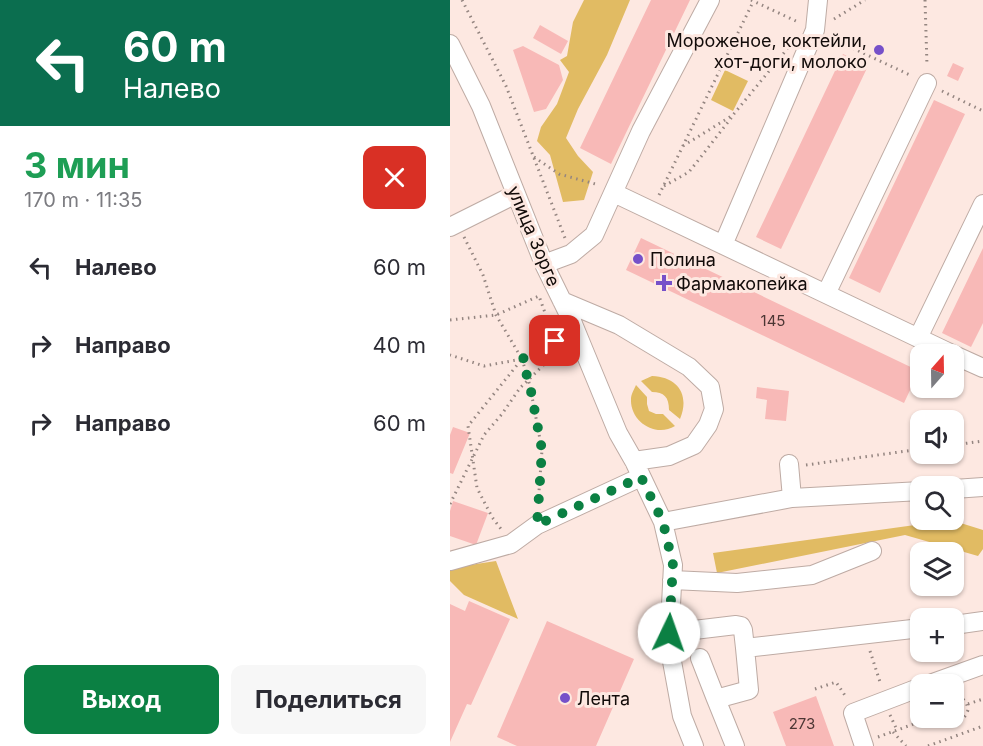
<!DOCTYPE html>
<html lang="ru">
<head>
<meta charset="utf-8">
<style>
  :root { --surface:#fff; --page:#f7f7f7; --text:#2b2b33; --muted:#7c7c81; --accent:#0b8043 }
  body { margin:0; font-family:Inter,sans-serif; background:var(--page); color:var(--text); height:100vh; display:flex; flex-direction:column; font-size:22px; white-space:nowrap }
  * { box-sizing:border-box; margin:0 }
  p { font-size:20px; color:var(--muted) }
  .icon { flex:none; width:33px; height:33px; fill:none; stroke:currentColor; stroke-width:2; stroke-linecap:round; stroke-linejoin:round }
  .map { position:relative; flex:1; overflow:hidden }
  .details { display:flex; flex-direction:column; background:var(--surface); width:450px }
  .details>* { flex:none }
  .top-card { background:#0b6e4f; color:#fff; overflow:hidden }
  .needle { width:39px; rotate:20deg }
  .fabs { position:absolute; left:460px; top:344px; display:grid; gap:12px }
  .fabs a { display:grid; place-items:center; width:54px; height:54px; border-radius:12px; background:var(--surface); box-shadow:0 2px 4px #0004; font-size:30px }
  .pin { position:absolute; display:grid; place-items:center; width:51px; height:51px; color:#fff; margin:-26px; border-radius:12px; box-shadow:0 3px 9px #0006 }
  .me { position:absolute; width:66px; margin:-33px; rotate:3deg; stroke-linejoin:round; filter:drop-shadow(0 0 4px #0008) }
  .turn { display:flex; align-items:center; gap:21px; height:126px; padding:0 24px; font-size:27px }
  .turn .icon { width:78px; height:78px; stroke-width:2.5 }
  .turn b { display:block; font-size:42px; line-height:51px }
  .round { display:grid; place-items:center; flex:none; width:63px; height:63px; border-radius:12px; background:var(--page) }
  .head { display:flex; align-items:center; justify-content:space-between; height:102px; padding:0 24px }
  h1 { font-size:36px; font-weight:700; line-height:45px; color:#1e9e55 }
  .cta { display:flex; gap:12px; margin-top:auto; padding:12px 24px }
  .cta a { flex:1; height:69px; border-radius:12px; background:var(--accent); color:#fff; font-size:24px; font-weight:700; line-height:69px; text-align:center }
  .cta a+a { background:var(--page); color:var(--text) }
  ul { padding:0; list-style:none }
  li { display:flex; align-items:center; gap:18px; height:78px; padding:0 24px }
  li div { flex:1 }
  li b { display:block; font-size:22px }
  li em { font-style:normal }
  main { display:flex; flex:1; min-height:0 }
  .map>svg:first-child { display:block }
  .green { fill:#e1bb63 }
  .building { fill:#f8b9b7 }
  .lines { fill:none; stroke-linecap:round; stroke-linejoin:round }
  .minor-casing { stroke:#beaba4; stroke-width:20 }
  .path { stroke:#948580; stroke-width:3; stroke-dasharray:1.5 4.5; stroke-linecap:butt }
  .minor { stroke:#fff; stroke-width:18 }
  .route { stroke:#0b8043; stroke-width:10; stroke-dasharray:0 18 }
  .poi-dot { fill:#7650c9; stroke:#fde8e1; stroke-width:2 }
  .labels { text-anchor:middle; dominant-baseline:central; stroke-width:6; stroke-linejoin:round; paint-order:stroke }
  .number-label { font-size:15px; fill:#4c3634 }
  .poi-label { font-size:18px; fill:#120b09; stroke:#fde8e1; text-anchor:start }
  .street-label { font-size:18px; fill:#120b09; stroke:#fde8e1 }
</style>
</head>
<body>
<main>
<section class="details">
<div class="top-card">
<div class="turn"><svg class="icon" aria-label="left" viewBox="0 0 24 24"><path d="M17 20v-9H6M10 6l-5 5 5 5"/></svg><div><b>60 m</b>Налево</div></div>
</div>
<div class="head"><div><h1>3 мин</h1><p>170 m · 11:35</p></div><a class="round" style="background:#d93025;color:#fff"><svg class="icon" aria-label="close" viewBox="0 0 24 24"><path d="M6 6l12 12M18 6L6 18"/></svg></a></div>
<ul>
<li><svg class="icon" aria-label="left" viewBox="0 0 24 24"><path d="M17 20v-9H6M10 6l-5 5 5 5"/></svg><div><b>Налево</b></div><em>60 m</em></li>
<li><svg class="icon" aria-label="right" viewBox="0 0 24 24"><path d="M7 20v-9h11M14 6l5 5-5 5"/></svg><div><b>Направо</b></div><em>40 m</em></li>
<li><svg class="icon" aria-label="right" viewBox="0 0 24 24"><path d="M7 20v-9h11M14 6l5 5-5 5"/></svg><div><b>Направо</b></div><em>60 m</em></li>
</ul>
<div class="cta"><a>Выход</a><a>Поделиться</a></div>
</section>
<div class="map">
<svg width="533" height="746" viewBox="0 0 533 746">
  <rect width="100%" height="100%" fill="#fde8e1"/>
  <!-- green -->
  <path class="green" d="M134,0H180L157,55L128,109L116,138L128,156L143,172L134,200L113,202L100,155L87,141L91,127L107,104L119,72L110,60L117,56L123,22Z
    M275,70L298,81L283,111L261,100Z
    M202,376C228,377 240,395 230,419L219,410C219,397 214,392 202,392L191,381Z
    M186,385L197,397V404L199,411L206,414H213L225,426C206,438 180,422 181,399C181,394 184,390 186,385Z
    M501,520L533,530V549L528,556L455,535L267,573L263,553Z
    M46,561L68,619L14,595L0,581V568Z"/>
  <!-- building -->
  <path class="building" d="M201,0H240L161,164L130,148Z
    M90,25L118,41L111,54L83,38Z
    M73,46L109,65L113,80L96,109L84,112L63,50Z
    M393,54L418,66L331,249L306,237Z
    M503,63L514,68L508,81L497,76Z
    M484,100L515,114L430,293L399,278Z
    M191,238L469,371L454,403L176,270Z
    M533,248V323L521,347L492,333Z
    M307,387L339,391L336,421L315,419L317,400L306,398Z
    M3,427L20,433L3,474L0,473V435Z
    M3,501L38,513L26,545L0,536V511Z
    M19,601L60,619L21,705L17,704L0,742V604L15,611Z
    M97,621L184,659L146,746H67L47,737Z
    M366,696L384,746H336L323,712Z"/>
  <g class="lines">
    <!-- minor casing -->
    <g class="minor-casing">
      <path id="minor" d="M0,44L31,106L94,264L121,319L168,433L184,461L213,522L223,565L219,645L232,716L244,746
        M164,193L502,354
        M0,227L66,194
        M273,245L365,30L368,0
        M94,264L121,254L144,235L191,131L260,0
        M376,294L477,83
        M112,301L169,325L239,367L260,387L264,409L258,425L244,445L219,456L184,461
        M468,338L533,204
        M504,355L533,368
        M339,464L342,498
        M504,489L533,487
        M213,522L342,498L471,491
        M0,561L61,544L87,525L191,477
        M222,580L287,583L362,575L422,551
        M504,625L533,621
        M219,633L286,625L291,626L293,630L295,648L471,628
        M250,658L266,699
        M480,684L533,665
        M285,746L266,699L299,690L295,648
        M414,746L403,713L471,687"/>
    </g>
    <!-- path -->
    <path class="path" d="M12,0L56,86L115,238
      M301,0L348,22
      M475,0L477,66
      M384,19L415,0
      M381,38L462,76
      M492,91L533,111
      M233,146L283,115L338,48
      M84,157L109,174L149,185
      M214,186L239,172L282,117
      M209,195L303,2
      M14,237L33,275L46,315L72,359L18,426L27,488L42,517L51,529
      M0,320L46,315L89,296L105,341L72,359L34,366L0,355
      M72,359L80,386L92,450L88,505
      M504,445L533,441
      M356,465L471,449
      M0,504L34,435L52,414L70,388L113,346
      M420,651L431,685
      M365,689L386,682L396,697
      M518,704L533,699
      M440,715L447,730
      M498,717C507,723 515,720 518,710C517,701 513,697 504,697
      M443,732L456,746
      M428,737L483,717
      M478,746L533,726"/>
    <!-- minor -->
    <use href="#minor" class="minor"/>
  </g>
  <g class="lines">
    <!-- route -->
    <path class="route" d="M105,341L72,359L80,386L92,450L87,525L191,477L213,522L223,565L219,633"/>
  </g>
  <!-- markers -->
  <g class="poi-dot">
    <circle cx="429" cy="50" r="6"/>
    <circle cx="188" cy="259" r="6"/>
    <path d="M211 274h6v6h6v6h-6v6h-6v-6h-6v-6h6z"/>
    <circle cx="115" cy="698" r="6"/>
  </g>
  <g class="labels">
    <!-- number labels -->
    <g class="number-label">
      <text x="323" y="320">145</text>
      <text x="352" y="723">273</text>
    </g>
    <!-- poi labels -->
    <g class="poi-label">
      <text x="417" y="40" text-anchor="end">Мороженое, коктейли,<tspan x="417" dy="21">хот-доги, молоко</tspan></text>
      <text x="200" y="259">Полина</text>
      <text x="226" y="283">Фармакопейка</text>
      <text x="127" y="698">Лента</text>
    </g>
    <!-- street labels -->
    <g class="street-label">
      <text transform="translate(84 236) rotate(67)">улица Зорге</text>
    </g>
  </g>
</svg>
<div class="fabs">
<a><svg class="needle" viewBox="-14 -14 28 28"><path d="M0-13l5 13h-10z" fill="#e53935"/><path d="M0 13l5-13h-10z" fill="#7c7c81"/></svg></a>
<a><svg class="icon" aria-label="sound" viewBox="0 0 24 24"><path d="M4 9h4l5-4v14l-5-4H4zM17 9q2 3 0 6"/></svg></a>
<a><svg class="icon" aria-label="search" viewBox="0 0 24 24"><circle cx="10" cy="10" r="6"/><path d="M15 15l6 6"/></svg></a>
<a><svg class="icon" aria-label="layers" viewBox="0 0 24 24"><path d="M12 4l9 5-9 5-9-5zM3 14l9 5 9-5"/></svg></a>
<a>+</a>
<a>−</a>
</div>
<div class="pin" style="left:105px;top:341px;background:#d93025"><svg class="icon" aria-label="arrive" viewBox="0 0 24 24"><path d="M6 21V4h12l-3 4 3 4H6"/></svg></div>
<svg class="me" style="left:219px;top:633px" viewBox="-20 -20 40 40"><circle r="19" fill="#fff"/><path d="M0-13L10 11 0 6-10 11z" fill="#0b8043"/></svg>
</div>
</main>
</body>
</html>
